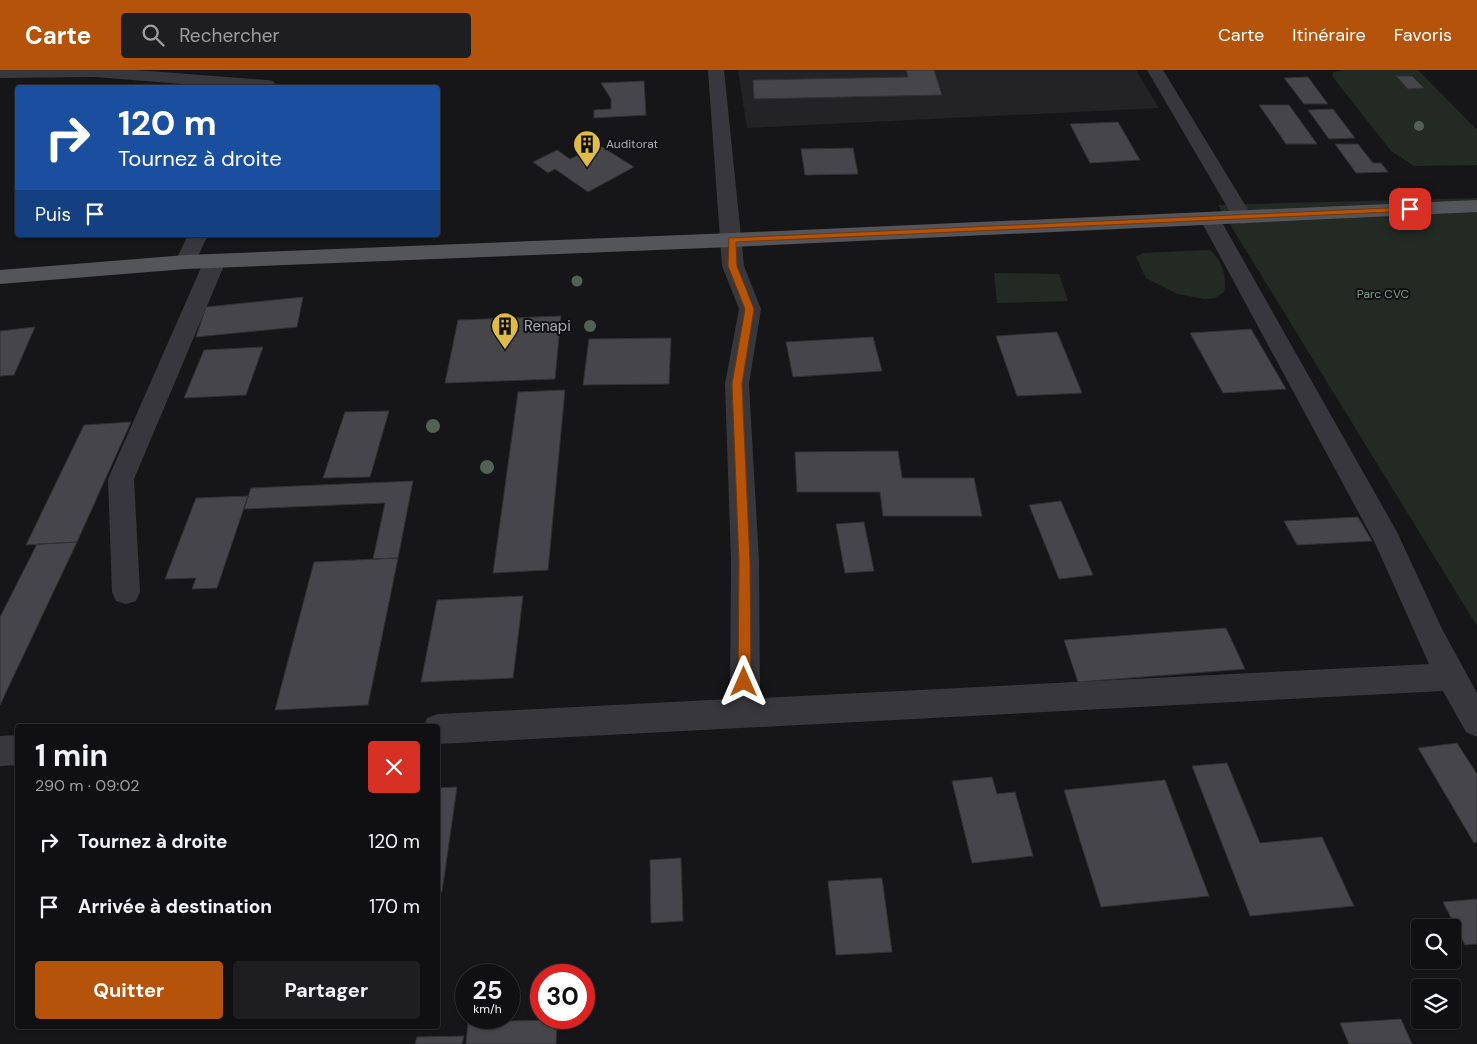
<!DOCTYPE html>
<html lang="fr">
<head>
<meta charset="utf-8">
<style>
  :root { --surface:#101012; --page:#1e1e20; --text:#f1f3f6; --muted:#9c9d9f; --line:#303032; --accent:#b45309 }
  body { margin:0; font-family:"DM Sans",sans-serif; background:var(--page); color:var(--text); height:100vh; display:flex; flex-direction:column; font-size:19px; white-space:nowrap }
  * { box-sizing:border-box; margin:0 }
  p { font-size:16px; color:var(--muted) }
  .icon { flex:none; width:28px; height:28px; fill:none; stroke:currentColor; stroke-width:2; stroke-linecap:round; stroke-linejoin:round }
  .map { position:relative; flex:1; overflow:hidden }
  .details { position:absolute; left:15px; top:654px; width:425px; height:305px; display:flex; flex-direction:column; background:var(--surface); border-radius:5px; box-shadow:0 1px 4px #0004,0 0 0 1px var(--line) }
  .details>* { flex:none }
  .banner { position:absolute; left:15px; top:15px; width:425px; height:152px; border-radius:5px; box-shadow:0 1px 4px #0004,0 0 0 1px var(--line); background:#1a4fa0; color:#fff; overflow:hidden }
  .tools { position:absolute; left:1411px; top:849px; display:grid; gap:10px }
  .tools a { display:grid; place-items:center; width:50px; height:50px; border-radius:5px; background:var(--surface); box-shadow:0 1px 4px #0004,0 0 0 1px var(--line); font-size:25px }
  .speed { position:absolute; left:455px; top:894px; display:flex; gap:10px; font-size:25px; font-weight:700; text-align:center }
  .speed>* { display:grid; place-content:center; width:65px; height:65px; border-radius:50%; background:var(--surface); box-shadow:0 1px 4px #0004,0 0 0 1px var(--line); line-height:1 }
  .speed small { font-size:12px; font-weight:400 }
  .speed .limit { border:8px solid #d22; background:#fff; color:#111 }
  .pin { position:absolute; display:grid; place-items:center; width:42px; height:42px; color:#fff; margin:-21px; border-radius:10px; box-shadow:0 2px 8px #0006 }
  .me { position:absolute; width:55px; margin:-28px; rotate:0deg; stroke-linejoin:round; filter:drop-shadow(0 0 4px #0008) }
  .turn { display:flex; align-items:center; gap:18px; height:105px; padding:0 20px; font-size:22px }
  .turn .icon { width:65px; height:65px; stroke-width:2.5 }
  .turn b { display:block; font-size:35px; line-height:42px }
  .then { display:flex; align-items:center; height:48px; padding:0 20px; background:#0003; gap:10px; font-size:19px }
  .round { display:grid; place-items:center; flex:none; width:52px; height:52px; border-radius:5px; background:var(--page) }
  .headline { display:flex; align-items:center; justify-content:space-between; height:85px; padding:0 20px }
  h1 { font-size:30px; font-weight:700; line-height:38px }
  .cta { display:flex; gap:10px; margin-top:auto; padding:10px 20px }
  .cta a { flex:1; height:58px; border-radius:5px; background:var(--accent); color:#fff; font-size:20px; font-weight:700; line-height:58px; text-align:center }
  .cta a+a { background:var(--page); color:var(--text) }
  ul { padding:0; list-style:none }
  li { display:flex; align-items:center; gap:15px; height:65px; padding:0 20px }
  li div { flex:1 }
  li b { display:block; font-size:19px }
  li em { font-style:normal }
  header { display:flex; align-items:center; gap:30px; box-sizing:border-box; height:70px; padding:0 25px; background:var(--accent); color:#fff }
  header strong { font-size:24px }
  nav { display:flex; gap:28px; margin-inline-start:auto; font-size:18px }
  .search { width:350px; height:45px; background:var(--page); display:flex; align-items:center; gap:12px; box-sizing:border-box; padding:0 18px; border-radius:5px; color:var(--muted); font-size:19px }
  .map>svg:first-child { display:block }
  .built { fill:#232225 }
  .green { fill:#232a24 }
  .building { fill:#46464a; stroke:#313134 }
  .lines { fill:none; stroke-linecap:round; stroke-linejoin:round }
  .minor { fill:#38383c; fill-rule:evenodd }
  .primary { fill:#54555b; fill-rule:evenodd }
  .tree { fill:#526156 }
  .route { fill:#b45309; stroke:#753606 }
  .labels { text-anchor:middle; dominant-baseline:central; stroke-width:4; stroke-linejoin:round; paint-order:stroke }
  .far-poi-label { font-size:12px; fill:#aaacb6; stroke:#111113; text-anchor:start }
  .far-park-label { font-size:12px; fill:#839f88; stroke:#111113 }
  .poi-label { font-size:15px; fill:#aaacb6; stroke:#111113; text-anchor:start }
</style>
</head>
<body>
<header>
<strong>Carte</strong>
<div class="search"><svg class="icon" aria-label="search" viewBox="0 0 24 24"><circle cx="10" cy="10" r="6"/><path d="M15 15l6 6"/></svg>Rechercher</div>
<nav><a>Carte</a><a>Itinéraire</a><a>Favoris</a></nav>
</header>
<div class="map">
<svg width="1477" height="974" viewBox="0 0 1477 974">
  <rect width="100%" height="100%" fill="#161618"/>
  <!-- built -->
  <path class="built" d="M738,0H1136L1159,38L747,58Z"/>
  <!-- green -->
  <path class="green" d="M1343,0H1418L1477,60V95L1414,96L1391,81L1332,6L1334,2Z
    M1477,128V556L1218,135Z
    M1210,180C1222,190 1227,207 1224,222L1215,228L1204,229L1178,224L1146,208L1136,187L1143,183Z
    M994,203L1059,204L1068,231L997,233Z"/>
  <!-- building -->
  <path class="building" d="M906,0H934L942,25L754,29L753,10L908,7Z
    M1396,6H1412L1424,18L1408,19Z
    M1308,7L1328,34H1304L1284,8Z
    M644,11L646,45L594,48V40L611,39V29L601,13Z
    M1259,35H1289L1317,74H1286Z
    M1333,39L1355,68L1329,69L1308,40Z
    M1118,52L1140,90L1090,93L1070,54Z
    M1335,74H1358L1373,93H1381L1388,102L1356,103Z
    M599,75L634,97L588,122L555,99L548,103L533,92L557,80L570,89Z
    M853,78L858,104L805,105L801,79Z
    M303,227L297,257L196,267L206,237Z
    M561,246L555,309L445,313L458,250Z
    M35,257L14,305L0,306V261Z
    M1251,259L1286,319L1223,323L1190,263Z
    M1057,262L1082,323L1017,326L996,266Z
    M873,267L882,301L793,307L786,272Z
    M671,268L669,314L583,315L589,269Z
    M263,277L246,325L184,328L204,280Z
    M565,320L548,500L493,503L518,322Z
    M389,341L370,407L323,408L345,342Z
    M131,352L77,472L26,475L84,355Z
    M898,381L902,408H974L982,446H883L880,422H797L795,382Z
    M413,411L398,488L373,489L385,433L244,439L251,418Z
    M248,426L217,518L192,519L196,508L165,509L196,428Z
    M1061,431L1093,505L1059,509L1029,435Z
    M1358,447L1372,471L1297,475L1284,451Z
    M864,452L874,501L845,503L836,454Z
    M77,472L0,635V547L37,474Z
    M398,488L368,635L275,640L314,492Z
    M523,526L513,608L421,612L437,530Z
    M1226,558L1245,599L1078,612L1064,570Z
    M1457,673L1477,704V772L1474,773L1418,678Z
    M1227,693L1260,773L1322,767L1354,836L1250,846L1192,696Z
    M992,707L997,724L1015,722L1033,786L972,793L952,711Z
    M1165,710L1209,826L1101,837L1064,720Z
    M457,717L442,822H438V718Z
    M681,788L683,851L651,853L650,790Z
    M882,808L892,882L836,885L828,811Z
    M1477,829V874L1465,875L1443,832Z
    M1401,949L1412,974H1349L1340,953Z
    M557,950L556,974H466L468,952Z
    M464,966L462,974H415L417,967Z"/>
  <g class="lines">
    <!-- minor -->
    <path class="minor" d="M0,0H136L267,10L273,11L276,15L274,18H232L95,7L0,8Z
      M708,0H724L744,196L761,239L749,314L759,491L760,628L1429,594L1375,473L1200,149L1203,145L1210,143L1217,145L1220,149L1397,462L1442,559L1477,623V667L1466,662L1443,621L438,674V656H424L427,648L438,644L730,629L731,491L725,314L739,239L722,196Z
      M1147,0H1163L1253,148L1250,152L1243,154L1236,152Z
      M188,165H208L193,197L186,199L179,197L175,192Z
      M215,184L222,186L226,191L134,409L140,522L136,531L126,534L116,531L112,522L108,409L204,191L208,186Z
      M18,665V695L0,696V666Z"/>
    <!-- primary -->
    <path class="primary" d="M1477,130V142L732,177L186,199L0,214V200L186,185L732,163Z"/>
  </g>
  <!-- trees -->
  <g class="tree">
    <circle cx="1419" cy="56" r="5"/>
    <circle cx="577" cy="211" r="5.5"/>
    <circle cx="590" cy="256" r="6"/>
    <circle cx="433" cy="356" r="7"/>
    <circle cx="487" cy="397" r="7"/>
  </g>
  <!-- route -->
  <path class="route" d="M1410,137H1412V141L736,172L737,196L754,239L742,314L750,492L751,612L749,616L744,618L740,616L738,612L739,492L732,314L745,239L728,196L729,168Z"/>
  <!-- icons -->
  <defs>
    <g id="building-pin" transform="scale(1.4375)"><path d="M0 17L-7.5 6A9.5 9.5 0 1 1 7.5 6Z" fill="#dfbc47" stroke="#111113"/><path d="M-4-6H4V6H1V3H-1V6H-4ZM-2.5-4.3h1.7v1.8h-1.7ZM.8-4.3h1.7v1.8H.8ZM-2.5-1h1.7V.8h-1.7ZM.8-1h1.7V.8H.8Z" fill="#111"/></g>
  </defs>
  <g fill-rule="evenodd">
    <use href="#building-pin" x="587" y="74"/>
    <use href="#building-pin" x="505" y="256"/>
  </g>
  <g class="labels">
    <!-- far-poi labels -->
    <g class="far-poi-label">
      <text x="606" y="74">Auditorat</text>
    </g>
    <!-- far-park labels -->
    <g class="far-park-label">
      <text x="1383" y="224">Parc CVC</text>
    </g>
    <!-- poi labels -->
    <g class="poi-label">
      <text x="524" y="256">Renapi</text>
    </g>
  </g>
</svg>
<div class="tools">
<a><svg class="icon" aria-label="search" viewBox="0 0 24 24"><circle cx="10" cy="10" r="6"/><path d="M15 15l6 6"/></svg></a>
<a><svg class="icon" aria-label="layers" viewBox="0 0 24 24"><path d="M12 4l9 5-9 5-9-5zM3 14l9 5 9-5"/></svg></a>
</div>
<div class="speed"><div>25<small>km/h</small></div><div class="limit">30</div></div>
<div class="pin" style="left:1410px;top:139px;background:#d93025"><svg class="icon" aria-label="arrive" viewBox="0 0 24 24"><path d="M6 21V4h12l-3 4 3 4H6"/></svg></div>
<svg class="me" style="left:744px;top:612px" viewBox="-20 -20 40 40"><path d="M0-17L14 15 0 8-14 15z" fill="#b45309" stroke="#fff" stroke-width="4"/></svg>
<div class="banner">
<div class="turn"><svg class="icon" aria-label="right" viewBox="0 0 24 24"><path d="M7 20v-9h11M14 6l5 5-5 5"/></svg><div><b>120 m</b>Tournez à droite</div></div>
<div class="then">Puis<svg class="icon" aria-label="arrive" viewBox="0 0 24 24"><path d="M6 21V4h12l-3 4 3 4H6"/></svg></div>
</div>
<section class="details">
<div class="headline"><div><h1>1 min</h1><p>290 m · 09:02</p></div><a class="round" style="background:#d93025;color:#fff"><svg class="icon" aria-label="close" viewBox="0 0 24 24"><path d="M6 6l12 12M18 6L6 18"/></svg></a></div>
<ul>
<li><svg class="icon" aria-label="right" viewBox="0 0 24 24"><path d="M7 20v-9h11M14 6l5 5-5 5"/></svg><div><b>Tournez à droite</b></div><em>120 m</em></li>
<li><svg class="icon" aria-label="arrive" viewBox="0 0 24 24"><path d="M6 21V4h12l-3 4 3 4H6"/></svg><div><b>Arrivée à destination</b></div><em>170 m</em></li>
</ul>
<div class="cta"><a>Quitter</a><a>Partager</a></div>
</section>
</div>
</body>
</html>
